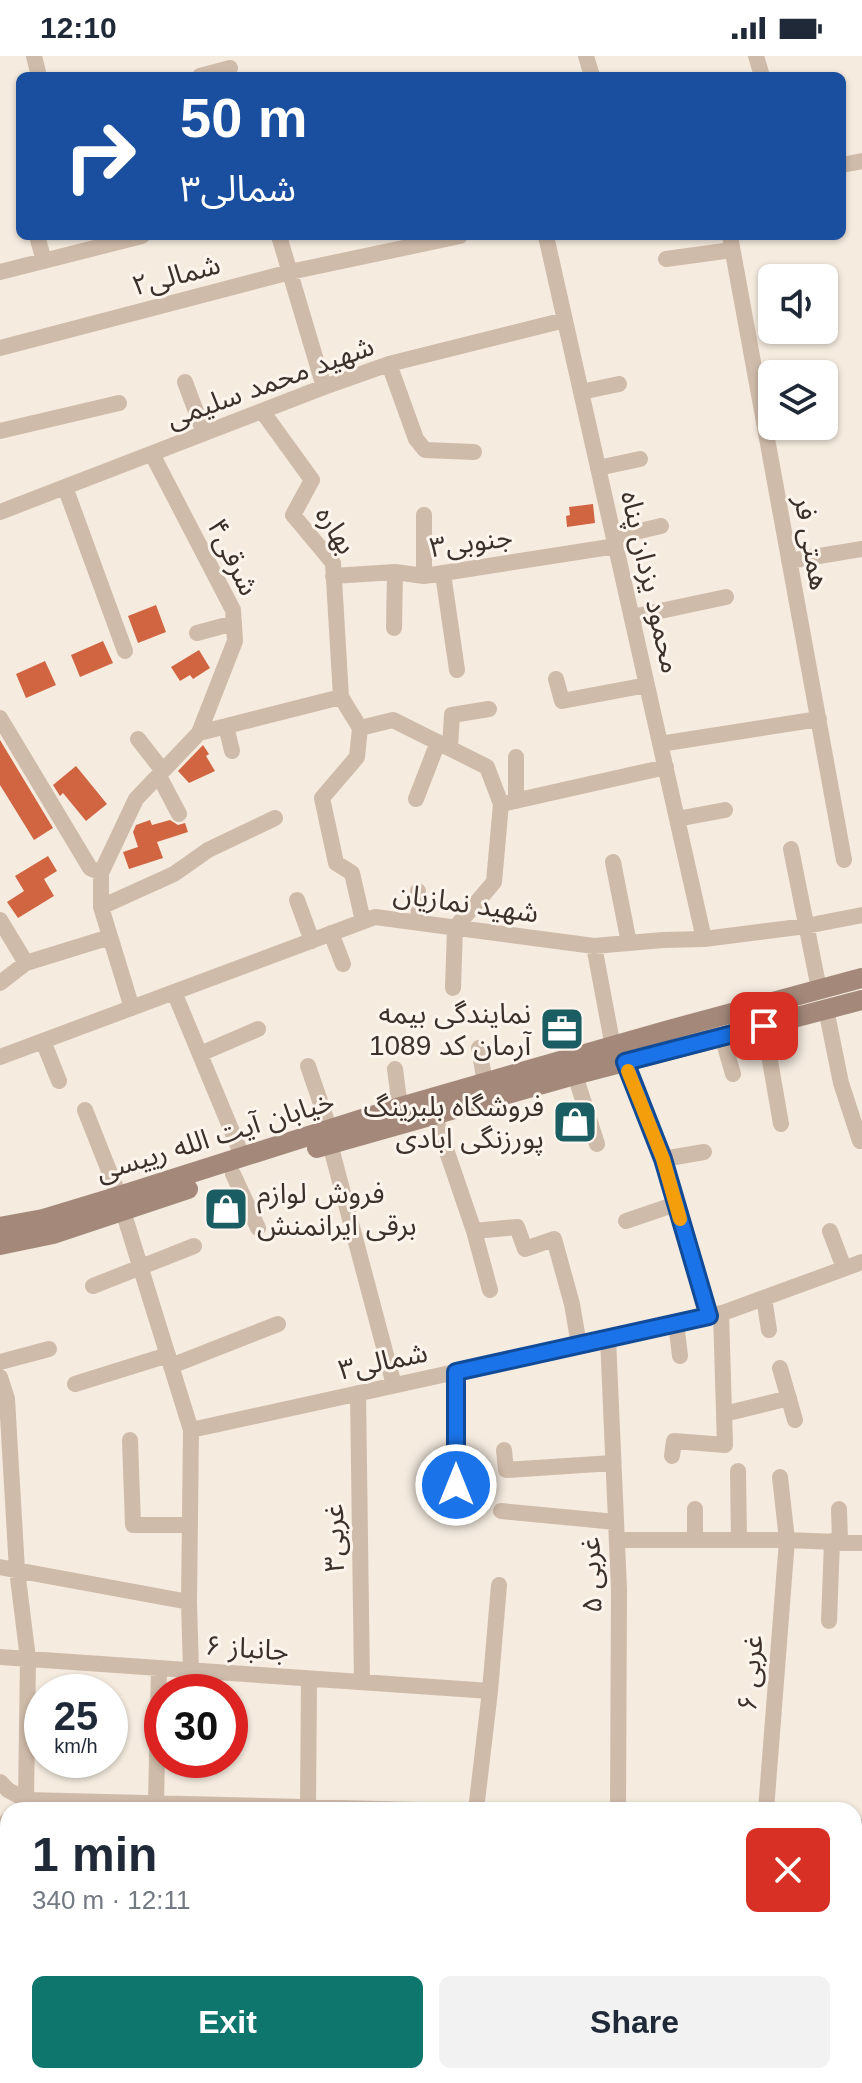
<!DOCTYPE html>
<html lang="en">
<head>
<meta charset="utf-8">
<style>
  :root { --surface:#fff; --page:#f2f2f3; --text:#1f2937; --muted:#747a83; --accent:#0f766e }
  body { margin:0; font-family:Arial,"Noto Sans Arabic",sans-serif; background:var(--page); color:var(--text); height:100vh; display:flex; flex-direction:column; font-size:30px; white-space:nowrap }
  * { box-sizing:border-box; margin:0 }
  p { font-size:26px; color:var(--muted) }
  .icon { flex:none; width:44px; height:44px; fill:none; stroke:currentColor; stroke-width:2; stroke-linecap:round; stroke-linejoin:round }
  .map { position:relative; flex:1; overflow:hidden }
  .sheet { position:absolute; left:0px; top:1746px; width:862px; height:282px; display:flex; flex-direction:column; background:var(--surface); border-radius:24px 24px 0 0; box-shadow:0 2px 6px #0004 }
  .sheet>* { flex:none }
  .banner { position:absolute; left:16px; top:16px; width:830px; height:168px; border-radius:12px; box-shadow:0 2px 6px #0004; background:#1a4fa0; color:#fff; overflow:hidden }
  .fabs { position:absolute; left:758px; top:208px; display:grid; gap:16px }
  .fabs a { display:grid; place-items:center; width:80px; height:80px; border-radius:12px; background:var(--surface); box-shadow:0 2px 6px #0004; font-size:40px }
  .speed { position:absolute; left:24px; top:1618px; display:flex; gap:16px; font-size:40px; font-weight:700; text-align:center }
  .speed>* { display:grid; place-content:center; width:104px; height:104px; border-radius:50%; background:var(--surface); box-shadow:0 2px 6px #0004; line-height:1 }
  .speed small { font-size:20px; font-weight:400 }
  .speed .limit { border:12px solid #d22; background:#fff; color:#111 }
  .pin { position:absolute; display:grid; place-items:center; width:68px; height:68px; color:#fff; margin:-34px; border-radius:16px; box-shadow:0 4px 12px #0006 }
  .me { position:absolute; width:88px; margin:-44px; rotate:0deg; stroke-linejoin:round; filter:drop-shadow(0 0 6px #0008) }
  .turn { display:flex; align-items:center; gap:28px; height:168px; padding:0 32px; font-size:36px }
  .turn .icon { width:104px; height:104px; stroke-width:2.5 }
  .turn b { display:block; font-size:56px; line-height:68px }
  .round { display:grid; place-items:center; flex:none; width:84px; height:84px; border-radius:12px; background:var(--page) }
  .head { display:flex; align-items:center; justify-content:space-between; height:136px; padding:0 32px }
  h1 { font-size:48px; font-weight:600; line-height:60px }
  .primary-button { display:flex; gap:16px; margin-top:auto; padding:16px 32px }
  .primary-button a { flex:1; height:92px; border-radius:12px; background:var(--accent); color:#fff; font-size:32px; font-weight:600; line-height:92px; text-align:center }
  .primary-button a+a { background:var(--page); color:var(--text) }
  .status { display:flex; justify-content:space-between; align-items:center; height:56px; padding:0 40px; background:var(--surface); direction:ltr }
  .status svg { height:22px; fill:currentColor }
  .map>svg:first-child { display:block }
  .building { fill:#d16542 }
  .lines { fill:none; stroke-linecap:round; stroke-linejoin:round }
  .minor { stroke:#cfbba9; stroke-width:16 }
  .secondary { stroke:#a4897a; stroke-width:20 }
  .route-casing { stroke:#114b97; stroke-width:20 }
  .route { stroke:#1a73e8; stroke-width:14 }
  .slow { stroke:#f59e0b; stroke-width:14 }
  .labels { text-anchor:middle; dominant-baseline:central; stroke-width:6; stroke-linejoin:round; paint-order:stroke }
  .street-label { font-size:28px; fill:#3c302a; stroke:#fcf5ed }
  .poi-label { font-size:28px; fill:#3c302a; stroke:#fcf5ed; text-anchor:end }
</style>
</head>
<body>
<div class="status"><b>12:10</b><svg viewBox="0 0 49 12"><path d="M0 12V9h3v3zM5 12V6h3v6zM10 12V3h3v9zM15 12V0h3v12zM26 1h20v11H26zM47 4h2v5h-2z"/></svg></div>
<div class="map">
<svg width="862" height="2027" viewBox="0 0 862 2027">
  <rect width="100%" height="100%" fill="#f5ebdf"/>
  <!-- building -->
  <path class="building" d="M593,448L595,467L567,471L566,460L570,459L569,451Z
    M156,549L166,576L138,587L128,560Z
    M103,585L113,607L80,621L71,599Z
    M199,594L210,612L193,623L190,619L180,625L171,611Z
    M45,605L56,629L26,642L16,618Z
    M0,684L53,772L34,784L0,729Z
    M203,689L209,698L206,700L215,715L189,727L178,715Z
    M76,710L107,748L86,765L63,737L60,740L53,729Z
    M150,764L152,769L170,764L178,769L185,767L188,776L157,786L163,802L129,813L123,796L138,791L133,776L136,769Z
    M48,800L57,815L44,823L54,840L18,862L7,846L24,835L15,820Z"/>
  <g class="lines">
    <!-- minor -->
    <path class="minor" d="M34,0L39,20
      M586,0L592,20
      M756,0L762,20
      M200,20L230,12
      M842,109L862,105
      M37,180L44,205
      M279,180L324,331
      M546,180L704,883
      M730,180L844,804
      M666,203L732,194
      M0,216L142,180
      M0,292L290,216L460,180
      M389,308L416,383L425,394L474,396
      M185,326L204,377
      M581,336L619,328
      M262,355L312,424L293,459L333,507L341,641L360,672L393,664L487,711L501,748L494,826L455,872L453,932
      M0,375L119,347
      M598,412L640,403
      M65,431L125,595
      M0,456L324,331L389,308L565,264
      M424,459V520
      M614,481L661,470
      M789,505L862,493
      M443,518L457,614
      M333,520L395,516L424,520L616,490
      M632,561L726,541
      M394,572L395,516
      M197,577L234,567
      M556,623L562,645L647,629
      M0,662L90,812L101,817
      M226,670L232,695
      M360,672L357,701L322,742L336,807L352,817L363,865
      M199,677L341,641
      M138,683L163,715
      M660,688L819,663
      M450,692L452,659L489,653
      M516,701V745
      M159,720L179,758
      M416,743L438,686
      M501,748L666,711
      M677,763L725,754
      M791,793L819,933
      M613,806L629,887
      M418,835L419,867
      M297,844L312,885
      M101,851L174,818L208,794L275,762
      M0,864L26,907
      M331,877L343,908
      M594,890L613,991
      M0,927L26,907L110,881
      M174,936L243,1102
      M132,952L101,851V817L136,743L199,677L235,585L233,554L152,398
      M826,953L841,1027L860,1085
      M764,970L781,1068
      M722,980L733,1018
      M43,985L59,1025
      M479,992L485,1027
      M200,998L258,973
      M0,1001L375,861L594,890L663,884L704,883L806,870L862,859
      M625,1006L663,1103L709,1260
      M308,1010L330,1074
      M395,1013L400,1051
      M575,1019L597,1088
      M85,1054L119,1140
      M434,1058L474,1175L490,1234
      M330,1088L394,1329
      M663,1103L704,1096
      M233,1118L258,1172
      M123,1155L191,1374L189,1546L191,1615
      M626,1165L676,1148
      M474,1175L517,1171L525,1193L554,1183L572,1248L579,1289
      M830,1175L844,1212
      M93,1230L194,1190
      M764,1242L769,1274
      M676,1267L680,1300
      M608,1282L619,1533L618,1754
      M0,1306L49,1293
      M171,1310L278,1268
      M780,1312L795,1364
      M0,1321L7,1343L17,1514L28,1603L26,1744
      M75,1328L168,1299
      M358,1337L362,1626
      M724,1358L789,1342
      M191,1374L720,1258L862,1206
      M130,1384L133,1469H190
      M504,1394L506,1414L613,1407
      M672,1400L674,1385L725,1389L721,1257
      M738,1415L739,1484
      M695,1453V1483
      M839,1453L840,1486
      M501,1455L616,1466
      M456,1457V1316
      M617,1484H787L862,1487
      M0,1511L189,1546
      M829,1565L832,1485
      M0,1601L490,1635
      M0,1726L8,1734L26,1744L418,1754
      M156,1747L159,1612
      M308,1751L309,1623
      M476,1754L490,1635L499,1529
      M766,1754L787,1484L780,1421
      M854,1770L862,1771
      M0,1772L8,1764
      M524,2020L525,2027
      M668,2020V2027
      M807,2020L808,2027
      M127,2027V2020"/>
    <!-- secondary -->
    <path class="secondary" d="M317,1092L575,1019L862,944
      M0,1171L43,1163L119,1140L400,1051L665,975L862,922
      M0,1189L53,1178L188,1133
      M0,1944L8,1997
      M12,2020L13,2027"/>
  </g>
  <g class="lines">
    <!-- route casing -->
    <g class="route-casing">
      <path id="route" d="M456,1429V1316L709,1260L663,1103L625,1006L764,970"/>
    </g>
    <!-- route -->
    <use href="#route" class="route"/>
    <!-- slow -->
    <path class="slow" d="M628,1015L663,1103L680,1163"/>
  </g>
  <!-- icons -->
  <defs>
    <g id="office-square" transform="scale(2.3)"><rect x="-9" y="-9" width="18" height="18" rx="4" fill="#1a5d62" stroke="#fcf5ed"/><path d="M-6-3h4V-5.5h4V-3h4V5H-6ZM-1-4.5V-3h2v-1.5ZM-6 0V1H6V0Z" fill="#fff"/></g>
    <g id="shop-square" transform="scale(2.3)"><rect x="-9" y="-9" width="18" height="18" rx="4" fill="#1a5d62" stroke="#fcf5ed"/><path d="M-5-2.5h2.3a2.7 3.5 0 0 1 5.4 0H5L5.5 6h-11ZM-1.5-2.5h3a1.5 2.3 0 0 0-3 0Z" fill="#fff"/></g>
  </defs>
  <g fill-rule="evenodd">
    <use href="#office-square" x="562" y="973"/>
    <use href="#shop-square" x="575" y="1066"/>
    <use href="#shop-square" x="226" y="1153"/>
  </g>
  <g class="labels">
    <!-- street labels -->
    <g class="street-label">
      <text transform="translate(176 219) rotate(-15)">شمالی۲</text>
      <text transform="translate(270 326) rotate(-20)">شهید محمد سلیمی</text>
      <text transform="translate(336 474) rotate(58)">بهاره</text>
      <text transform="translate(471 486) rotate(-8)">جنوبی۳</text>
      <text transform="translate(812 487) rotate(80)">همتی فر</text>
      <text transform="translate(233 501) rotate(64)">شرقی۴</text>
      <text transform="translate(651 526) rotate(77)">محمود یزدان پناه</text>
      <text transform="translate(466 847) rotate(8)">شهید نمازیان</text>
      <text transform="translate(215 1080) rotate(-17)">خیابان آیت الله رییسی</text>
      <text transform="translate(383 1305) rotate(-12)">شمالی۳</text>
      <text transform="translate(334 1482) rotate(-91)">غربی۳</text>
      <text transform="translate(591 1519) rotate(-92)">غربی ۵</text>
      <text transform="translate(247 1592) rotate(4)">جانباز ۶</text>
      <text transform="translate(750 1617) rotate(-85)">غربی ۶</text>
    </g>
    <!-- poi labels -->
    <g class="poi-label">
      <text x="531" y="957">نمایندگی بیمه<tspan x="531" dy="32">آرمان کد 1089</tspan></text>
      <text x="544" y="1050">فروشگاه بلبرینگ<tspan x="544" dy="32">پورزنگی ابادی</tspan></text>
      <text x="257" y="1137" text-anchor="start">فروش لوازم<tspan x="257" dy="32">برقی ایرانمنش</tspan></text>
    </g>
  </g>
</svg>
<div class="fabs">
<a><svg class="icon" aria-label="sound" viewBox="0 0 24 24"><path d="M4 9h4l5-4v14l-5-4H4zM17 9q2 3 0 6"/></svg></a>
<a><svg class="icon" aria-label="layers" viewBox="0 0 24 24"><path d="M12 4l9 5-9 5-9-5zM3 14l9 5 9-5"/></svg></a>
</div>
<div class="speed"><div>25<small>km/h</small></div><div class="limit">30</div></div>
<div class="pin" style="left:764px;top:970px;background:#d93025"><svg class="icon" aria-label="arrive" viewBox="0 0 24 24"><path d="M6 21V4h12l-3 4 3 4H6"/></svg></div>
<svg class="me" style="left:456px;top:1429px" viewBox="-20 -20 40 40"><circle r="17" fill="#1a73e8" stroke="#fff" stroke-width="3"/><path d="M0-11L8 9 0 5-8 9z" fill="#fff"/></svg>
<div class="banner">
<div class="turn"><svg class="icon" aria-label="right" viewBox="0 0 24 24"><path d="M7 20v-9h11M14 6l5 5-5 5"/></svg><div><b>50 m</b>شمالی۳</div></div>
</div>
<section class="sheet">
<div class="head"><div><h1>1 min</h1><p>340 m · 12:11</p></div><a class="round" style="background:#d93025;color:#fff"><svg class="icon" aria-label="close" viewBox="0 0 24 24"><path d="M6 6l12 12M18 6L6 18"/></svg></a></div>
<div class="primary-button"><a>Exit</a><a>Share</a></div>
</section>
</div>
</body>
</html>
